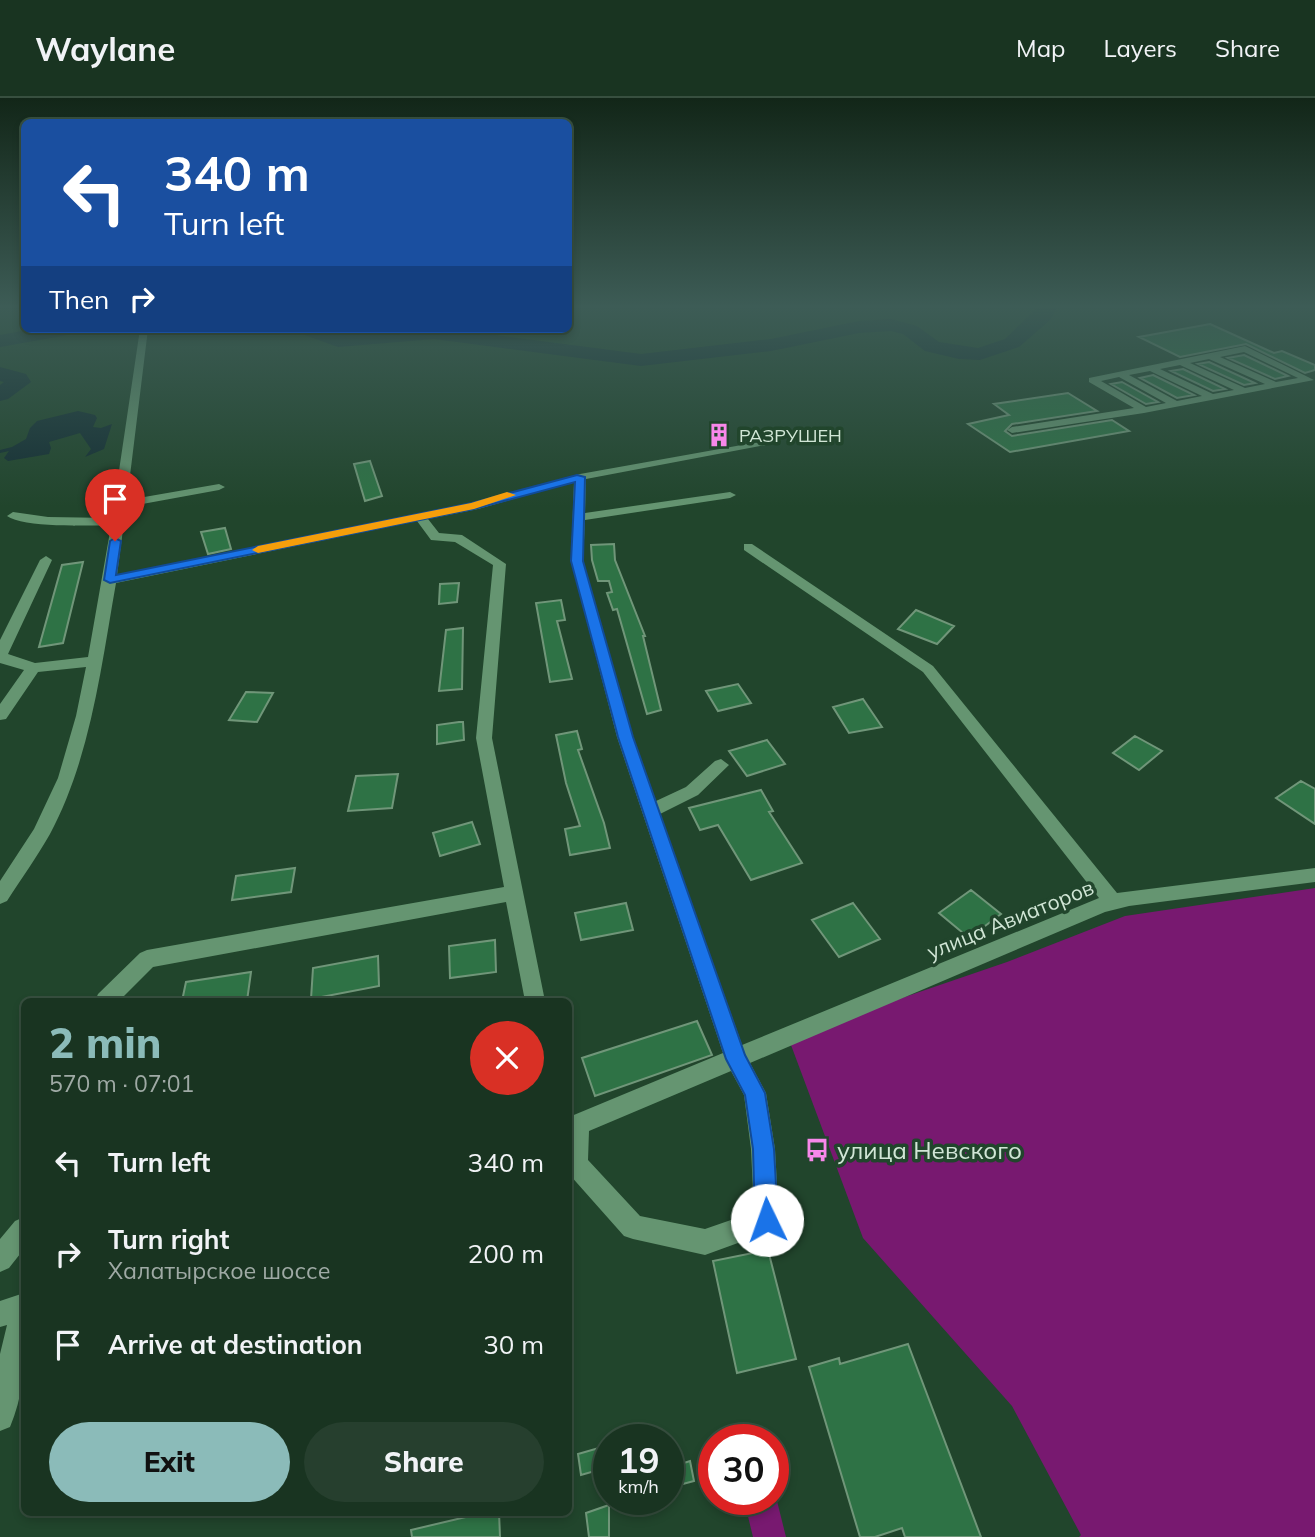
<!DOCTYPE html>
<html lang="en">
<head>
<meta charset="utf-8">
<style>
  :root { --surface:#193421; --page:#263f2e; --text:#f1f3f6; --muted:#9faaa5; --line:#374f3f; --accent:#8bbbb9 }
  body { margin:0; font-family:Mulish,sans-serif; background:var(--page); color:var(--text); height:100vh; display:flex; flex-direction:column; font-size:26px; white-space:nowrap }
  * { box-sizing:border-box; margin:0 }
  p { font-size:23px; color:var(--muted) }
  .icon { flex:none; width:38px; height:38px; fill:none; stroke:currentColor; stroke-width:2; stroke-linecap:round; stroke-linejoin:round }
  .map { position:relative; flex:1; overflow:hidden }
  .side { position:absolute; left:21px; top:900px; width:551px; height:518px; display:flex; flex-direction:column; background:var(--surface); border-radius:10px; box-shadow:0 4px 10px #0003,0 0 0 2px var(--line) }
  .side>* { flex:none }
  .guide { position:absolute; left:21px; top:21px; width:551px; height:214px; border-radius:10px; box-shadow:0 4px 10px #0003,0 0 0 2px var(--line); background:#1a4fa0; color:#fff; overflow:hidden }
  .speed { position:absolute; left:593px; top:1326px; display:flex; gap:14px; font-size:35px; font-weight:700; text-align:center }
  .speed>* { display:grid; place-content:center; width:91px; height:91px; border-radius:50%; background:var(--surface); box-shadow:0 4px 10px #0003,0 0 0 2px var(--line); line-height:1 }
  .speed small { font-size:18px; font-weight:400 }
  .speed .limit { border:10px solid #d22; background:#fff; color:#111 }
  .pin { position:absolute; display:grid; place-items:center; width:60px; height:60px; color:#fff; margin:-72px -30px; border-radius:50% 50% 50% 0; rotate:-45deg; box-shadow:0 0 7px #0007 }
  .pin .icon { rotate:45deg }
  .me { position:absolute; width:77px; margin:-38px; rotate:357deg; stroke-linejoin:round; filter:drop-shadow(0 0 5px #0008) }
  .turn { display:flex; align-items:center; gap:24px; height:147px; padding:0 28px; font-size:32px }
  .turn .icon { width:91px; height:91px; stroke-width:2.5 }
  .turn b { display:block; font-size:49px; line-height:60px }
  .then { display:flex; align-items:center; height:66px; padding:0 28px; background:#0003; gap:14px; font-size:26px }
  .round { display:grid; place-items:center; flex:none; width:74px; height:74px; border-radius:37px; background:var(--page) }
  .head { display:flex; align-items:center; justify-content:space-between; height:119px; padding:0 28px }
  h1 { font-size:42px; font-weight:800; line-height:52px; color:var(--accent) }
  .cta { display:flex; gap:14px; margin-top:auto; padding:14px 28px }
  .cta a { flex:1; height:80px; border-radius:42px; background:var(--accent); color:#111; font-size:28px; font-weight:800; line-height:80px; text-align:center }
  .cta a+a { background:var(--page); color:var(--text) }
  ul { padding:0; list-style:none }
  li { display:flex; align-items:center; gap:21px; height:91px; padding:0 28px }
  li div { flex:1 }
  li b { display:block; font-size:26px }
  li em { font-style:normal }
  header { display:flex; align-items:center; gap:42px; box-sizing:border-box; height:98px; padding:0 35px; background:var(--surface); border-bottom:2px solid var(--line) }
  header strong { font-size:33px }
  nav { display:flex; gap:38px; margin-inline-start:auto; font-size:24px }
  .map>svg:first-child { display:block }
  .green { fill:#781970 }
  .water { fill:#142e33 }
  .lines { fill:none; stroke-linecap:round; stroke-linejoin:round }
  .river { fill:#142e33; fill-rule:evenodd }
  .building { fill:#2e7245; stroke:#709679; stroke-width:2 }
  .minor { fill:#659571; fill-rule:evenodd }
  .route { fill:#1a73e8; stroke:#114b97; stroke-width:2 }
  .slow { fill:#f59e0b }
  .labels { text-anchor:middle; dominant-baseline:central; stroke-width:7; stroke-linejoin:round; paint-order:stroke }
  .far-poi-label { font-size:18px; fill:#d1e6d6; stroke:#21452c; text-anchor:start }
  .street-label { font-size:21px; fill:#d1e6d6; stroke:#21452c }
  .near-poi-label { font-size:24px; fill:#d1e6d6; stroke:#21452c; text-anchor:start }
</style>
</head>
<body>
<header>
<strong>Waylane</strong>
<nav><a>Map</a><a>Layers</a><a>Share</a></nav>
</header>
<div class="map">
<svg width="1315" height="1439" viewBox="0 0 1315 1439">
  <rect width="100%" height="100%" fill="#21452c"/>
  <!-- green -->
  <path class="green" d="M1315,790V1439H1079L1081,1437L1012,1308L863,1140L788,939L1007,864L1125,818Z
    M774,1391L786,1439H753L744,1402H774Z"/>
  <!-- water -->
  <path class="water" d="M78,313L95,317L97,320L93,329L101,330L112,326L104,351L85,359L91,351L80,335L49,344L51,350L49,356L8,363L4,360L9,353L0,355V352L12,349L26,341L30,330L37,323Z"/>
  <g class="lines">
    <!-- river -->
    <path class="river" d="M1040,207H1059L1050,222L1019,249L980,262L959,261L925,253L903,236L891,233L859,235L771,253L641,268L434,241L338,249L299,235L296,231H324L340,237L449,231L641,256L771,241L859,223L891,221L917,228L939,244L978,250L1005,241Z
      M34,231H78L75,235L68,237L0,249V237Z
      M0,269L26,276L31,284L8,301L0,303V287L4,284L0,283Z"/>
  </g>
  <!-- building -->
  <path class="building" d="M1210,226L1274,255L1282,253L1315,267V272L1305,275L1246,246L1180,259L1139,239Z
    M1244,257L1288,278L1275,281L1228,260Z
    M1209,264L1255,285L1244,287L1198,266Z
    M1183,271L1225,291L1213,293L1171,273Z
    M1153,277L1194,297L1177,300L1140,280Z
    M1122,284L1158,304L1146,306L1111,286Z
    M1068,295L1097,313L1012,326L1005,333L1012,338L1112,322L1129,333L1010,354L968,326L1009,317L994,306Z
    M370,363L382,398L365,403L354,366Z
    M225,430L231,451L208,456L201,434Z
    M614,446L615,462L645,538H643L661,612L647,616L617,511L613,512L607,495L612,494L609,483H598L592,462L591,447Z
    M83,464L63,545L39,549L62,467Z
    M459,485L457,504L439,506L440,486Z
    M561,502L565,522L557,523L572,581L550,584L536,505Z
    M916,512L954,528L937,546L898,531Z
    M463,530L462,591L439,593L446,532Z
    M738,586L751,605L718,613L706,593Z
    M246,594L273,595L257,624L229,622Z
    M863,601L882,629L849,635L833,609Z
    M459,624H463L464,642L437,646V627Z
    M577,633L582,651L578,652L604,725L610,750L570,757L565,731L580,728L566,685L556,637Z
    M1135,638L1162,653L1139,672L1113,655Z
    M767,642L785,666L747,678L729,653Z
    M398,676L392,710L348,713L356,678Z
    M1301,683L1315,691V726L1276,700Z
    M761,692L773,713L769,714L802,765L751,782L718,727L700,732L689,710Z
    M472,724L480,746L440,758L433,735Z
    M295,770L291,794L232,802L236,778Z
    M971,792L1001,816L969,840L939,815Z
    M626,805L633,832L581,842L575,815Z
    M853,805L880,841L839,859L812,822Z
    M495,842L496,874L450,880L449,848Z
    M378,858L379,888L311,901L313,870Z
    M251,874L247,903H182L186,884Z
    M697,923L712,957L595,998L582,960Z
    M768,1152L796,1261L737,1275L713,1163Z
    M908,1246L981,1439H905L902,1430L875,1439H860L809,1269L839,1260L840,1266Z
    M609,1347V1369L581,1377L578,1356Z
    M690,1363L694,1383L668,1390V1370Z
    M609,1407V1439H589L586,1415Z
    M487,1414H499L500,1439H412L411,1432Z"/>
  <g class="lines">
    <!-- minor -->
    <path class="minor" d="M140,231H148L127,402L219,386L225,389L219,392L126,409L117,477L473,405L580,376L780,340L781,342L776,345L586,381L585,415L730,394L736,397L730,400L585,422L583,463L633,639L656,703L686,689L715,663L721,661L729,667L698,697L660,716L742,947L1099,800L923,574L744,452V446H752L933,568L1117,795L1315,770V784L1129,808L1105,814L750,965L766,995L775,1051L779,1122L776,1131L705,1157L633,1141L624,1138L569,1076V1019L723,955L617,639L571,463L574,384L478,411L428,421L439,435L462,437L506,466L492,640L545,903H525L506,804L153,869L119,903H95L98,896L140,855L147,852L504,789L476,640L493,467L455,444L431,442L417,423L116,485C101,569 91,659 50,736C37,759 21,781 7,803L0,806V783L34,731L58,680L76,618L86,569L38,574L6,621L0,622V606L24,572L0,565V542L40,462L46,458L52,462L8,556L35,565L88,559L111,428C88,427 23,430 7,418L13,414L48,419L112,420ZM731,973L744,997L751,1051L754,1114L705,1131L640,1118L588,1062L589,1033Z
      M1245,248L1314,282L1144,315L1012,335L1007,332L1012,329L1134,310L1089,284V280ZM1244,254L1298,280L1276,284L1220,259ZM1209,261L1265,286L1245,290L1190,265ZM1180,267L1234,292L1213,296L1160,271ZM1150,273L1202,298L1177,303L1129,277ZM1119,279L1166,305L1146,309L1101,283Z
      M24,1119V1151L9,1170L0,1174V1141L15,1123Z
      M24,1195C28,1238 27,1289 10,1329L0,1333V1256L7,1227L0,1229V1203Z"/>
  </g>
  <!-- sky -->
  <linearGradient id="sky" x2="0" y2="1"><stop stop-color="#122618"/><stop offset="0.51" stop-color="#3d5c56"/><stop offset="1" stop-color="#3d5c56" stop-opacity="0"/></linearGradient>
  <rect width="1315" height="409" fill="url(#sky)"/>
  <!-- route -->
  <path class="route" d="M577,377L585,379L583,463L633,639L745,957L765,995L774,1051L778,1122L775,1130L767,1133L759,1130L755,1122L753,1051L745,997L726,961L618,639L571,463L575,384L474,411L110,485L104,482L110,443L115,440L121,443L116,477L472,405Z"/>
  <!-- slow -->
  <path class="slow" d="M507,394L516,397L474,411L258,455L252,452L258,448L471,405Z"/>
  <!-- icons -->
  <defs>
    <g id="building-bare" transform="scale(1.89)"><path d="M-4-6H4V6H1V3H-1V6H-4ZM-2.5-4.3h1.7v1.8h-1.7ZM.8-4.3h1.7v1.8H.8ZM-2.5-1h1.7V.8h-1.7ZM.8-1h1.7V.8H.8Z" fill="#f888ea" stroke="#21452c" stroke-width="2.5" paint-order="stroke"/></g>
    <g id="bus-bare" transform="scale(1.89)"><path d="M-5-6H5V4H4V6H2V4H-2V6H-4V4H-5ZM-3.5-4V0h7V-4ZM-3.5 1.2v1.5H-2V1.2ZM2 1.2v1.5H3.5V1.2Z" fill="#f888ea" stroke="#21452c" stroke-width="2.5" paint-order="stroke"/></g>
  </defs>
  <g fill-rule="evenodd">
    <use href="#building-bare" x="719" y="337"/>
    <use href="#bus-bare" x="817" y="1052"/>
  </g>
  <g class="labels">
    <!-- far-poi labels -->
    <g class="far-poi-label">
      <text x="739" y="337">РАЗРУШЕН</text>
    </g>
    <!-- street labels -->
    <g class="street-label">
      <text transform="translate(1010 821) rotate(-22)">улица Авиаторов</text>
    </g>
    <!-- near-poi labels -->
    <g class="near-poi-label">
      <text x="837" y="1052">улица Невского</text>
    </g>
  </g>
</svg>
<div class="speed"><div>19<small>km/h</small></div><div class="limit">30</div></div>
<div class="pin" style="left:115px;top:443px;background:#d93025"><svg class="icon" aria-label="arrive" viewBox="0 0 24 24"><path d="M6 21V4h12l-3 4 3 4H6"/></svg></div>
<svg class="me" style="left:767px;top:1122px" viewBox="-20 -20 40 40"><circle r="19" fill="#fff"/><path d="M0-13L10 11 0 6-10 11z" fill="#1a73e8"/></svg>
<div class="guide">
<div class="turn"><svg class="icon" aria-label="left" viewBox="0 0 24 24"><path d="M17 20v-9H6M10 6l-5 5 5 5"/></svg><div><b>340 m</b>Turn left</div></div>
<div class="then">Then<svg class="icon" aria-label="right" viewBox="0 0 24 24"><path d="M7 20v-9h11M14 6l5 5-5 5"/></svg></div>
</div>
<section class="side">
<div class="head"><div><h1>2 min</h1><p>570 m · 07:01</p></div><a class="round" style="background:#d93025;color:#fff"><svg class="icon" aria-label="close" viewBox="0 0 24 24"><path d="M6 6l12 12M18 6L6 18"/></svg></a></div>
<ul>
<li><svg class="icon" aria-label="left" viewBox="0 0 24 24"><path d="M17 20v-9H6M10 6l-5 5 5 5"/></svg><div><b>Turn left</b></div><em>340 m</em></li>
<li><svg class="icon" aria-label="right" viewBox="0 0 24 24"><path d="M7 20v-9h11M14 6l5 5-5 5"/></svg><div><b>Turn right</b><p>Халатырское шоссе</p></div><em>200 m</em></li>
<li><svg class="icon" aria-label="arrive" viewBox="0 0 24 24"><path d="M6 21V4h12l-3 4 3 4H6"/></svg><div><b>Arrive at destination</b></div><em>30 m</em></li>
</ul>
<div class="cta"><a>Exit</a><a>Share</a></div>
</section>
</div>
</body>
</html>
